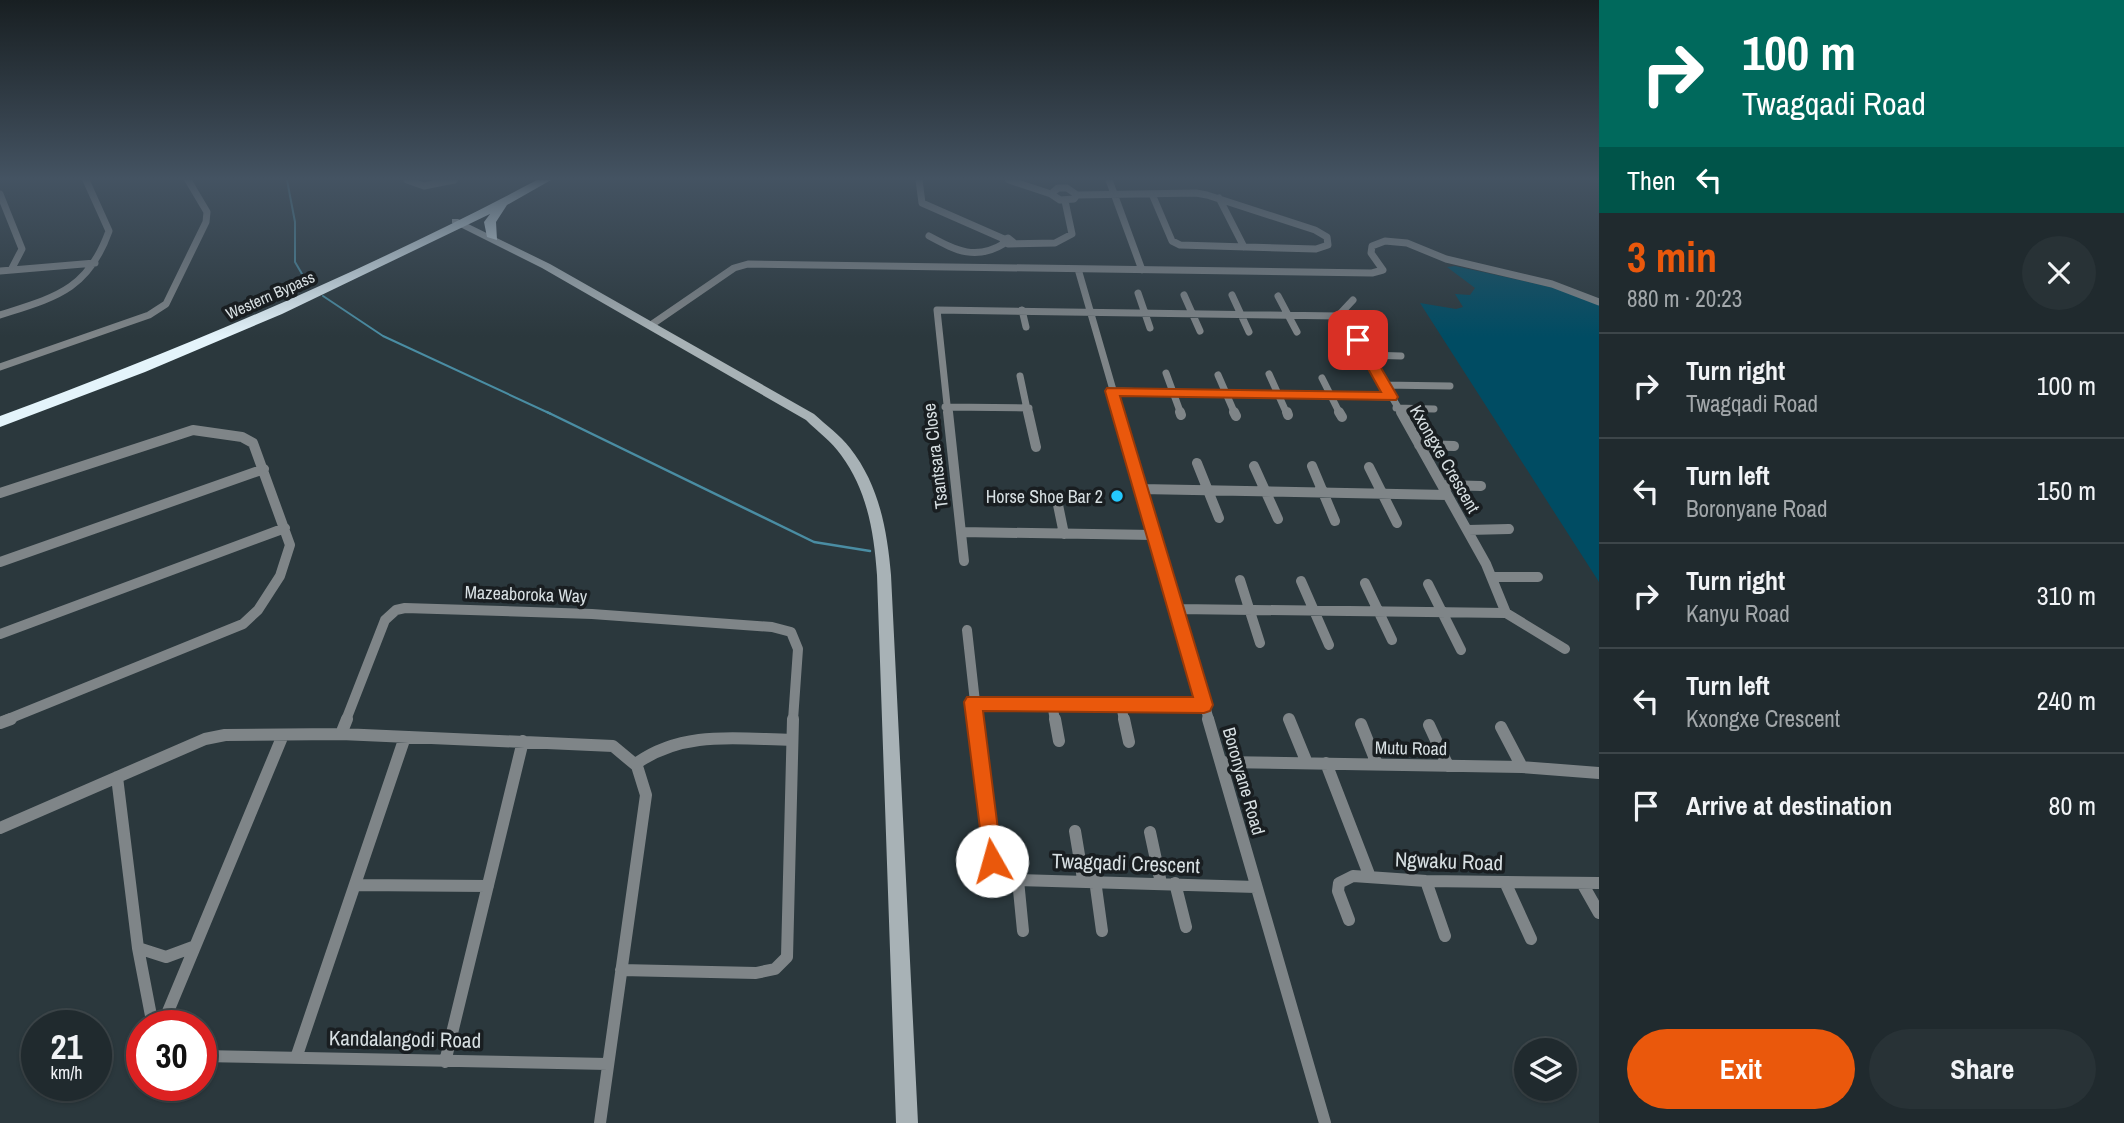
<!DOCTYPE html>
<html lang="en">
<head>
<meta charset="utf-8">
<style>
  :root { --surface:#202a2e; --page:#283236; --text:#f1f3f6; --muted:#a2a7aa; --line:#3d464a; --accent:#ea580c }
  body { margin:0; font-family:"Archivo Narrow",sans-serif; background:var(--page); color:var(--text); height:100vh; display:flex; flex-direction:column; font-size:26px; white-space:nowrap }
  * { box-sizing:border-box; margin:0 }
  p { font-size:23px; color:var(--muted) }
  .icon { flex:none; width:38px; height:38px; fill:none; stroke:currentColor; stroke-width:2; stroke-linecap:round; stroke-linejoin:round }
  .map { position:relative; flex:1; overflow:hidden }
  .panel { display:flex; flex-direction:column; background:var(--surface); width:525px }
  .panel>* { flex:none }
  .guide { background:#00695c; color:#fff; overflow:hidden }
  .controls { position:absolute; left:1514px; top:1038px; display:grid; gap:14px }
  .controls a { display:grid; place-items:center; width:63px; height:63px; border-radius:50%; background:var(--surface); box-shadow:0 2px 5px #0004,0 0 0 2px var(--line); font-size:35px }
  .speed { position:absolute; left:21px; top:1010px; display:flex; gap:14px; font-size:35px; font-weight:700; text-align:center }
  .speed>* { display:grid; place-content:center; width:91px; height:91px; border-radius:50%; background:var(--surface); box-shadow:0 2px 5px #0004,0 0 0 2px var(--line); line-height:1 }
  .speed small { font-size:18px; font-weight:400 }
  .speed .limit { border:10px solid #d22; background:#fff; color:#111 }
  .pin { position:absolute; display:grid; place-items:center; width:60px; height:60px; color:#fff; margin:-30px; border-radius:14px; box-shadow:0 4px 10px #0006 }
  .me { position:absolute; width:77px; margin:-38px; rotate:353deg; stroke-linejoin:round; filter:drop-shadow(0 0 5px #0008) }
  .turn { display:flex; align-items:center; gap:24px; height:147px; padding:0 28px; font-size:32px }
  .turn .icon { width:91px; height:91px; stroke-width:2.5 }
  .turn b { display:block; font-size:49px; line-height:60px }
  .then { display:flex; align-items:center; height:66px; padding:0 28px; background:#0003; gap:14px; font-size:26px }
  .round { display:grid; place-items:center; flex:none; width:74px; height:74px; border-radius:37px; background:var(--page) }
  .head { display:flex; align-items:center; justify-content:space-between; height:119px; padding:0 28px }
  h1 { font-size:42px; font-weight:700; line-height:52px; color:var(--accent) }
  .cta { display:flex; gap:14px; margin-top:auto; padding:14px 28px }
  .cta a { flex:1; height:80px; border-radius:42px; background:var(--accent); color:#fff; font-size:28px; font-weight:700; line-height:80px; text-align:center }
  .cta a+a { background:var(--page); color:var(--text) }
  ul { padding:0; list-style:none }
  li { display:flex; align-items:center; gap:21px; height:105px; padding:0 28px; border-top:2px solid var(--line) }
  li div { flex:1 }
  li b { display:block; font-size:26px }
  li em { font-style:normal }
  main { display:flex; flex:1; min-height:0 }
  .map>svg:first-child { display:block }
  .green { fill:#004c63 }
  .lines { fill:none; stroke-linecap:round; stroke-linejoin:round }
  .stream-far1 { stroke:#4a8da3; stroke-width:2 }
  .stream { stroke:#4a8da3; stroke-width:2.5 }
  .street-far2 { stroke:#7f8588; stroke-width:7 }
  .street-far1 { stroke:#7f8588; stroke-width:10 }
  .street { stroke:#7f8588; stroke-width:12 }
  .secondary { fill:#a8b2b6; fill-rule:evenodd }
  .highway { fill:#e4f4fb; fill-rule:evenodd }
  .route { fill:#ea580c; stroke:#983908; stroke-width:2 }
  .poi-dot { fill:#24c9fe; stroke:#191e21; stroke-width:2.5 }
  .labels { text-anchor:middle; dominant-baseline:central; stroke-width:7; stroke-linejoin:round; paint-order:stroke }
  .far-street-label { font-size:16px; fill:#d7dfe2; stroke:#191e21 }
  .street-label { font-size:18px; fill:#d7dfe2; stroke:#191e21 }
  .poi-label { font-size:18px; fill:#d7dfe2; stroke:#191e21; text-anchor:end }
  .near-street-label { font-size:21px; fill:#d7dfe2; stroke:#191e21 }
</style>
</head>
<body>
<main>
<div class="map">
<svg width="1599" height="1123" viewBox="0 0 1599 1123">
  <rect width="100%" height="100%" fill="#2b383d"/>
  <!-- green -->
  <path class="green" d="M1455,266L1555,288L1599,305V582L1420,303L1456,309L1463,307L1455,294L1470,295L1475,288L1447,267Z"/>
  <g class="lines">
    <!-- stream-far1 -->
    <path class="stream-far1" d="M287,180L295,222V262L305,279
      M323,296L383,336L551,414"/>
    <!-- stream -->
    <path class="stream" d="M547,412L814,542L870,551"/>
    <!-- street-far2 -->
    <path class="street-far2" d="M407,180L424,186L454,180
      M919,180L922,203L1004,239
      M1009,180L1051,194
      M1109,180L1142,270
      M1058,188H1067L1077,195L1074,199L1060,200L1051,194Z
      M0,194L22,249L11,270
      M1077,195L1196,193L1207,195L1315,230L1327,237L1328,245L1316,249L1180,245L1172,241L1152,194
      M1219,198L1244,247
      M929,236C957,251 976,261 1005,243
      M1013,242L1008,238L1003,240L1008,244L1055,243L1072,234L1065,201
      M1078,269L1120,414
      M0,271L95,263
      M1138,293L1150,328
      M1184,295L1200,331
      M1232,295L1249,332
      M1278,296L1297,332
      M1022,310L1026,327
      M0,315C56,297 88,290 109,231L86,180
      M1338,316L1353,300
      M651,325L734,268L748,264L1372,273L1383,270L1371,253L1372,246L1385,241L1407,243L1446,259L1552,284L1599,302
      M1349,325H1384
      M1367,355L1401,356
      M0,367L149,315L166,304L206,222L207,212L188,180
      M1166,373L1181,414
      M1269,374L1287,414
      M1218,375L1235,414
      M1020,376L1028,414
      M1322,378L1340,414
      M1383,385L1450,386
      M1112,391L1391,397
      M945,407L1029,408
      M1396,408L1434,409
      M948,414L937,310L1338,316L1349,325L1402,414"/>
    <!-- street-far1 -->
    <path class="street-far1" d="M948,412L964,561
      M1028,412L1036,447
      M1119,412L1209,720
      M1180,412L1181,415
      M1234,412L1236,416
      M1287,412L1288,415
      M1339,412L1342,417
      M1419,445L1454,446
      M1197,463L1219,518
      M1254,466L1278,519
      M1312,466L1335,521
      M1369,467L1397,523
      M1442,485L1481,486
      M1141,489L1447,495
      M0,493L193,430L242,437L253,443L290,545L280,576L258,610L243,624L6,720
      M1057,500L1064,534
      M1468,530L1509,529
      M961,532L1154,535
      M0,562L264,469
      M1494,577H1538
      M1240,580L1260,643
      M1301,581L1329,645
      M1365,583L1392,640
      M1428,584L1461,650
      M1178,609L1506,613L1486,564L1401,412
      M1506,613L1565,649
      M967,630L977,720
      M0,634L285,528
      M973,702L1204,705
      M1052,704L1055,720
      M1121,705L1124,720
      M346,720L385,620L396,610L405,608L592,614L772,627L791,632L798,649L793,720"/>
    <!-- street -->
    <path class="street" d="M977,719L992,861L1002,872L1018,880L1256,887
      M1055,719L1059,741
      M1124,719L1129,742
      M1208,719L1325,1123
      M1289,719L1307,763
      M0,723L11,719
      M1361,724L1377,764
      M1429,725L1448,766
      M1501,727L1522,767
      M341,734L347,719
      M1222,762L1522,767L1599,773
      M637,763C684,730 737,739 792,740
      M1326,763L1370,877
      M117,777L138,948L153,1026
      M0,828L205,739L225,735L341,734L613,746L637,766L646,795L600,1123
      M1075,831L1083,879
      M1150,832L1161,883
      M1018,880L1023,931
      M1095,880L1102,931
      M1426,881L1445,936
      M1505,882L1531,939
      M1175,883L1186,927
      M1582,883L1599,913
      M355,885L488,886
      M1349,920L1338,891L1339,883L1353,876L1426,881L1599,883
      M138,948L166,957L193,947
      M621,970L756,973L775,969L787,957L793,719
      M162,1026L283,735
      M201,1056L608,1064
      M296,1058L405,737
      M445,1062L523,741"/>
    <!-- secondary -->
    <path class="secondary" d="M452,219H458L550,264L814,414C826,425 840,435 850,448C879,485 887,529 891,575L918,1123H896L877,575C874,532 867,490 841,455C832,442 817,431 806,420L542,268L452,223Z"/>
    <!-- highway -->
    <path class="highway" d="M537,180H551L507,205L496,222L497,240L487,237L484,222L490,214L282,314L145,372L0,427V416C184,348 363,272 537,180Z"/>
  </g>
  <!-- sky -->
  <linearGradient id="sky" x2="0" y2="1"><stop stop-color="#181f22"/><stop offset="0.53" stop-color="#445362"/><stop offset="1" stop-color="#445362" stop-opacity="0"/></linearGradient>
  <rect width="1599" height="337" fill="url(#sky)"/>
  <!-- route -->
  <path class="route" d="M1353,337H1363L1398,397L1396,400L1120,396L1213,705L1210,711L1204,713L983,711L1002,861L999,868L992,871L985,868L964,702L967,697H1193L1105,391L1107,388L1381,392L1352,340Z"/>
  <!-- markers -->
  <circle class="poi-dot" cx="1117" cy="496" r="7"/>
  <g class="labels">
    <!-- far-street labels -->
    <g class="far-street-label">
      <text transform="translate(270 295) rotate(-24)">Western Bypass</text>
    </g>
    <!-- street labels -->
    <g class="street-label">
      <text transform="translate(935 456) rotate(-97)">Tsantsara Close</text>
      <text transform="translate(1445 459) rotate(60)">Kxongxe Crescent</text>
      <text transform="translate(526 594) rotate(2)">Mazeaboroka Way</text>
      <text transform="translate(1411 748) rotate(1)">Mutu Road</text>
      <text transform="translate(1244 781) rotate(74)">Boronyane Road</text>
    </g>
    <!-- poi labels -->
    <g class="poi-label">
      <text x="1103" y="496">Horse Shoe Bar 2</text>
    </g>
    <!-- near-street labels -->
    <g class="near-street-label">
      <text transform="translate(1449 861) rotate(2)">Ngwaku Road</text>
      <text transform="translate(1126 863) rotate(2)">Twagqadi Crescent</text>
      <text transform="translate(405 1039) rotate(1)">Kandalangodi Road</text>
    </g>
  </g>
</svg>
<div class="controls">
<a><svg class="icon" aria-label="layers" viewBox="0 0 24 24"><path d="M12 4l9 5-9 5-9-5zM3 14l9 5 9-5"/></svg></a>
</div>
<div class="speed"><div>21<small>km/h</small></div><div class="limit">30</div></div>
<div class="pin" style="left:1358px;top:340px;background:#d93025"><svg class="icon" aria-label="arrive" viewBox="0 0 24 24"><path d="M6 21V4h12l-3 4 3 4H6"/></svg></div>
<svg class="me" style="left:992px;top:861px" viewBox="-20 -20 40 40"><circle r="19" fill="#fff"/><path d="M0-13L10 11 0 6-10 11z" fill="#ea580c"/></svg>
</div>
<section class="panel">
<div class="guide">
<div class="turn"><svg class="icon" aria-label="right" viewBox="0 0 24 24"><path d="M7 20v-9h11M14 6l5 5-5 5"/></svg><div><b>100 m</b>Twagqadi Road</div></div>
<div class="then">Then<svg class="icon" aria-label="left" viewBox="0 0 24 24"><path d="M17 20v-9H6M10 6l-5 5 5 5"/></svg></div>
</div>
<div class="head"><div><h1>3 min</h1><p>880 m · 20:23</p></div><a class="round"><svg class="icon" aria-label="close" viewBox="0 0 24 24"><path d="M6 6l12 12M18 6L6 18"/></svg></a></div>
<ul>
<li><svg class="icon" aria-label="right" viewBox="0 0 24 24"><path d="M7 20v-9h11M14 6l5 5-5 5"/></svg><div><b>Turn right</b><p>Twagqadi Road</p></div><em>100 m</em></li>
<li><svg class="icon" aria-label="left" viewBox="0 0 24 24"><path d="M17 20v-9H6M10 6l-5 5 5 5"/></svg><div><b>Turn left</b><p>Boronyane Road</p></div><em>150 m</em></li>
<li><svg class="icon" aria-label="right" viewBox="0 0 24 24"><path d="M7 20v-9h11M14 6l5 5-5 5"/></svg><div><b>Turn right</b><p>Kanyu Road</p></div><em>310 m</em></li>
<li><svg class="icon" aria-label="left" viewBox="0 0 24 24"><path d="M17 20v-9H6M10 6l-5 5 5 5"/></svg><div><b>Turn left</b><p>Kxongxe Crescent</p></div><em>240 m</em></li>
<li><svg class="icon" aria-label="arrive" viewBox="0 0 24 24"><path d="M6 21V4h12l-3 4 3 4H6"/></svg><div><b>Arrive at destination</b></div><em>80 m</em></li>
</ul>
<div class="cta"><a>Exit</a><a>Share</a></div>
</section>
</main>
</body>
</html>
